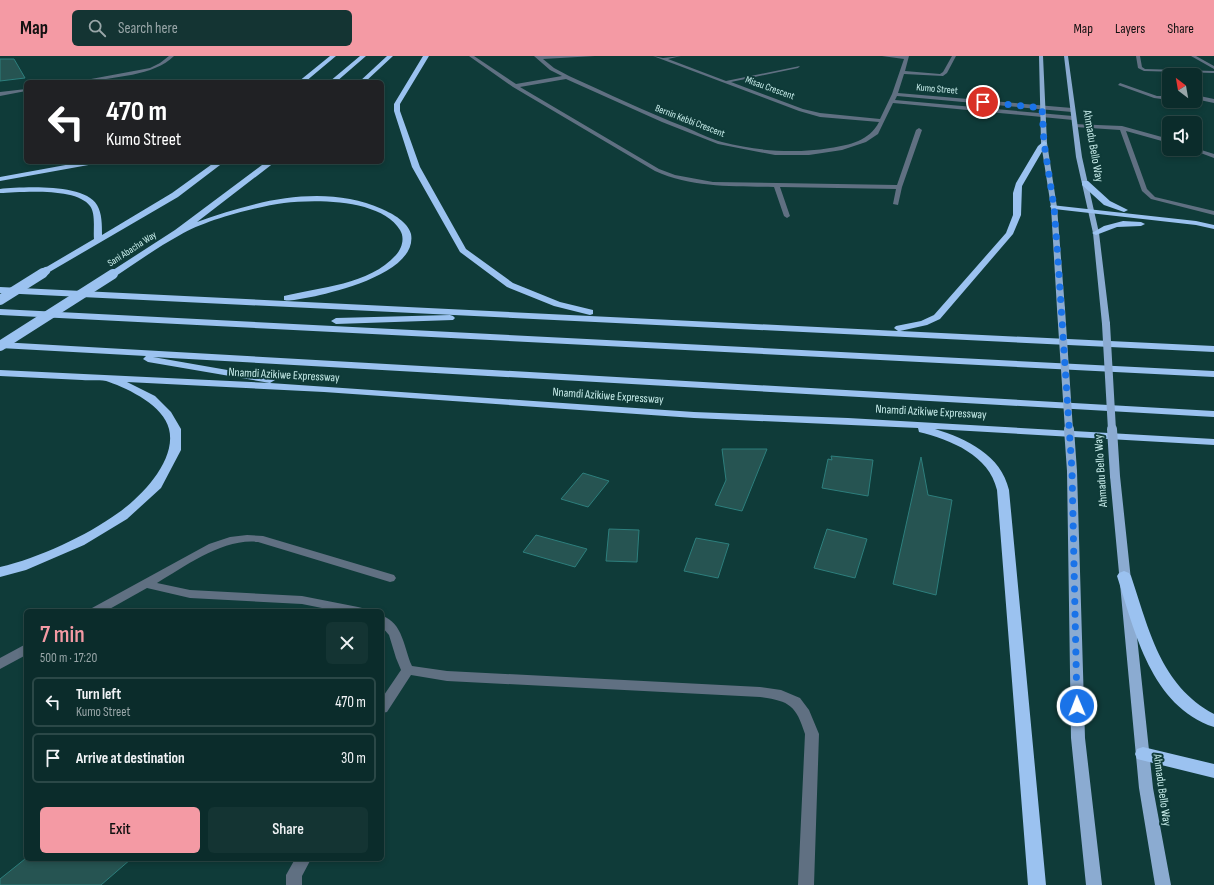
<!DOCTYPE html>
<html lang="en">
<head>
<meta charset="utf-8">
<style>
  :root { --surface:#0b2c2b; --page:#143433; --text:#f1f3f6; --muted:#9aa7a9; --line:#2b4847; --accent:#f49aa4 }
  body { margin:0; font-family:"Sofia Sans Condensed",sans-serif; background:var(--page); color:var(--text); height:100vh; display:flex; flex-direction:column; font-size:15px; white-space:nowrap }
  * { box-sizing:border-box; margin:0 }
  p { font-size:13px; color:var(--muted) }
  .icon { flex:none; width:22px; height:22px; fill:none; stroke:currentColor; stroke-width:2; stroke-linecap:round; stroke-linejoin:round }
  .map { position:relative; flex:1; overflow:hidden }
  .details { position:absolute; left:24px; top:553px; width:360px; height:252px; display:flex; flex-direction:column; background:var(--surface); border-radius:6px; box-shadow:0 2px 6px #0003,0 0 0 1px var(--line) }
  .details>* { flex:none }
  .guide { position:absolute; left:24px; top:24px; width:360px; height:84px; border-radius:6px; box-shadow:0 2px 6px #0003,0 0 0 1px var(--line); background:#202124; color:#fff; overflow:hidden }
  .needle { width:26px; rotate:329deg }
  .tools { position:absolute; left:1162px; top:12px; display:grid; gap:8px }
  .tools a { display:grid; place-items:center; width:40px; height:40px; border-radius:6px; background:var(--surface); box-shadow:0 2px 6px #0003,0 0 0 1px var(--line); font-size:20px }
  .pin { position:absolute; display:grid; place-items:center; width:34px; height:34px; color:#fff; margin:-17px; border:2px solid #fff; border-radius:50%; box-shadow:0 1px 4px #0007 }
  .me { position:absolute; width:44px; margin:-22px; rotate:359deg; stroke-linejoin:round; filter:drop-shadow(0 0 3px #0008) }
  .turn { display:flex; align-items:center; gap:14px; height:84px; padding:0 16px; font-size:18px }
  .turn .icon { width:52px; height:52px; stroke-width:2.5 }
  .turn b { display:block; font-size:28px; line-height:34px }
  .round { display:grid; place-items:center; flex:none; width:42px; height:42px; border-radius:6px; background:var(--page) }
  .summary { display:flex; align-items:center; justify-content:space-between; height:68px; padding:0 16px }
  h1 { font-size:24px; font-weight:600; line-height:30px; color:var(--accent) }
  .button { display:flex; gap:8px; margin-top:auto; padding:8px 16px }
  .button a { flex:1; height:46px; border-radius:6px; background:var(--accent); color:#111; font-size:16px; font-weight:600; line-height:46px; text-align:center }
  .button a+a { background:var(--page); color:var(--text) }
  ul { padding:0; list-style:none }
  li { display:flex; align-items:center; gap:12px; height:50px; margin:0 8px 6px; padding:0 8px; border:2px solid var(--line); border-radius:6px }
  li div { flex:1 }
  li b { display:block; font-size:15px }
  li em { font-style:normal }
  header { display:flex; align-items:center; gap:24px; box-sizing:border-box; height:56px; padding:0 20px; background:var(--accent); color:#111 }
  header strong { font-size:19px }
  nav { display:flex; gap:22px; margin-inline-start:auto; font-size:14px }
  .search { width:280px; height:36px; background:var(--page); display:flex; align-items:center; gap:10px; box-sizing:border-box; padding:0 14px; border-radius:6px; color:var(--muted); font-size:15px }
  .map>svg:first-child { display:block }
  .building { fill:#265452; stroke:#2d7f7d }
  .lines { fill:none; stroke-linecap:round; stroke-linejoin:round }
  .minor { fill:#607082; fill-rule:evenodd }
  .major { fill:#8babd1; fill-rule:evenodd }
  .highway { fill:#9bc2f0; fill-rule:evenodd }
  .major-bridge-far1 { stroke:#8babd1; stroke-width:8 }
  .major-bridge { stroke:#8babd1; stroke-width:10 }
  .highway-bridge-far1 { stroke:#9bc2f0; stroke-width:8 }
  .highway-bridge { stroke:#9bc2f0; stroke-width:10 }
  .route { stroke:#1a73e8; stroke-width:7; stroke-dasharray:0 12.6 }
  .labels { text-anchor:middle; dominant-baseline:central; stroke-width:4; stroke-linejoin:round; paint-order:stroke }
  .far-street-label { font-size:10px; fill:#c8edeb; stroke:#0f3b39 }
  .street-label { font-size:12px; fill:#c8edeb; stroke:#0f3b39 }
</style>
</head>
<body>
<header>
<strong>Map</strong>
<div class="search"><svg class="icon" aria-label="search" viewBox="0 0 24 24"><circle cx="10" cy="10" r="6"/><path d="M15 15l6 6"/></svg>Search here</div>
<nav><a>Map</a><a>Layers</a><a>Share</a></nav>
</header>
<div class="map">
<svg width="1214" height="829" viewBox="0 0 1214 829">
  <rect width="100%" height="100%" fill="#0f3b39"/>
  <!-- building -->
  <path class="building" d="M0,3H14L25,22L0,25Z
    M722,393H767L742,455L715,449L726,424Z
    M831,400L873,404L868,440L822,432L828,403L832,404Z
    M921,401L928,439L952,444L936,539L893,528Z
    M583,417L609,425L588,451L561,443Z
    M609,473L639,474L637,506L606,505Z
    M827,473L867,483L855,522L814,512Z
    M536,479L587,493L575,511L523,496Z
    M696,482L729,488L718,522L684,515Z
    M25,803H131L101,829H0V823Z"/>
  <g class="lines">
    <!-- minor -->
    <path class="minor" d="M169,0H174C154,20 113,21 85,26H75L150,12L160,7Z
      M469,0H474L516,28L562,20L550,14L534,0H595L543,3L554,12L569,20C607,37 646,56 685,71C697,76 710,83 722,86C758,95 794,98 830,92C850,89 869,85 879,66L820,61L799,55L653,0L663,2L681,0L668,3L726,25L800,10L798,12L731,26L803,53L820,57L880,63L892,38L904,3L882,0H909L905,15L940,18L943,16L952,0H956L947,17L943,20L904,18L898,37L1072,52L1075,54L1072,56L897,40L895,44L1073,60L1076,62L1073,64L893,47L878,78L866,86L842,94L809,99H775L718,88L662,66L566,23L520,31L659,113L675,119L713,126L897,129L916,74L919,72L922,74L902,131L898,149L893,148L896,133L780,131L790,160L787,162L784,160L774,131C734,130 693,132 655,115L513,31Z
      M1136,0H1140L1142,11L1145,13L1214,15V17L1144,15L1138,12Z
      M1191,0H1196L1214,10V13Z
      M1120,27L1157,40H1169V44L1154,42L1118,29Z
      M26,33V35L0,40V36Z
      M1195,39L1214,43V47L1195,43Z
      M1073,68L1122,70L1169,83V87L1126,75L1147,133L1155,141L1214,155V159L1151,143L1142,135L1120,74L1075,71L1072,69Z
      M1195,92L1214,98V102L1190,93Z
      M247,479L263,480L394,519L396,522L394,525L390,526L258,486C223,482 186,510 157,527L190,534L302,540L358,551L362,552L364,555H337L302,548L190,542L147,532L106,555H90L92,552L209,488L230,481Z
      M382,560C403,566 404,593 412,610L447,615L760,631L781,634L800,642L809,654L819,678L814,829H798L805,678C796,649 789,645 760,641L447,625L411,619L387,656L382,657V642L401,614L396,602L389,579L382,571Z
      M26,588V599L0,613V602Z
      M295,803H311L302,820V829H286V819Z"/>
    <!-- major -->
    <path class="major" d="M1039,0H1043L1047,87L1057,151L1065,253L1061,255L1057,253L1051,151L1041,87Z
      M1064,0H1068L1082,101L1099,177L1110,268L1106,270L1102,268L1093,177L1076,101Z
      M1072,412L1077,415L1085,682L1102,829H1086L1071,682L1067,415Z
      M1115,417L1120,420L1153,732L1171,829H1155L1139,732L1110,420Z"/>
    <!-- highway -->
    <path class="highway" d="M330,0H336L305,26H298Z
      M360,0H366L336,26H329Z
      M387,0H393L365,26H359Z
      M423,0H429L400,48V55L420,111L466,193L513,227L560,246L593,254V258L590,259L554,250L507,231L460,196L412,111L394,55V48Z
      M1044,85L1047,87L1022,130L1021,159L1013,178L940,263L927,269L900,275L1214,290V296L0,237V231L898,275L894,272L896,270L921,265L934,259L1006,177L1013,159V137L1016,127L1038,90Z
      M82,106H98L94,108L0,125V121Z
      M215,106H224L178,141L46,218L42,215L43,213L94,183C93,174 96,158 90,150C77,131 20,136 0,137V133C22,131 84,127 97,149C102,157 102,169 102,179L172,137Z
      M266,106H275L197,166C255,145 323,127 382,153C393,158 408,166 411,178C418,216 336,236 311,241C302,242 292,246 284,244V240C320,231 369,229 396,199C402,192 405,182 400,174C382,143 315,143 284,147C255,151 205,164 180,179C158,191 137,206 116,220H110V216L175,174Z
      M1082,125H1088L1110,145L1128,154L1124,156L1104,149L1082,129Z
      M1051,149L1196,165L1214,169V173L1196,169L1054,153L1050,151Z
      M1123,165L1141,166L1145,168L1141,170L1117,171L1096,179L1092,177L1104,170Z
      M0,253L1214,315V321L0,259Z
      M450,259L453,260L455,262L453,264L336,268L331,265L336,262Z
      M0,286L1214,355V361L153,301L274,322L275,324L270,327L694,356L848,362L1214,383V389L935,373C967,383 1001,399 1009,434L1046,829H1028L997,434C989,399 951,384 919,376L918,372L694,362L324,336L127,326L155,340L171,356L181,373V394L161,432L127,463L84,489L26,514L0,521V511C39,502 86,480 118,457C141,441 177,404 169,373C164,350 129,333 109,326C102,323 90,325 82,324C55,323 27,321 0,320V314L270,327L148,306L143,303L146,300L0,292Z
      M1124,515L1129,517L1131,520C1149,573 1160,629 1214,658V671C1151,650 1135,576 1117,520L1119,517Z
      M1143,691L1214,708V722L1137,703L1135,698L1137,693Z"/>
    <!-- major-bridge-far1 -->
    <path class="major-bridge-far1" d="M1061,253L1069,374
      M1106,268L1112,374"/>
    <!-- major-bridge -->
    <path class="major-bridge" d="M1069,373L1072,415
      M1112,373L1115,420"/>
    <!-- highway-bridge-far1 -->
    <path class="highway-bridge-far1" d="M41,218L46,215"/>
    <!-- highway-bridge -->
    <path class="highway-bridge" d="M0,244L43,217
      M0,290L113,218"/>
  </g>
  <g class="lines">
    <!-- route -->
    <path class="route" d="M983,46L1042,52L1044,87L1054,151L1058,204L1072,415L1077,650"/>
  </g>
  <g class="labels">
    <!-- far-street labels -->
    <g class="far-street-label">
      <text transform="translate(770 32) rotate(20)">Misau Crescent</text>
      <text transform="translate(937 33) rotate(5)">Kumo Street</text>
      <text transform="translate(690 65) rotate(21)">Bernin Kebbi Crescent</text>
      <text transform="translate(132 193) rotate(-33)">Sani Abacha Way</text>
    </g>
    <!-- street labels -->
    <g class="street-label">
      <text transform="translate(1093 90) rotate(80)">Ahmadu Bello Way</text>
      <text transform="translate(284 319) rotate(3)">Nnamdi Azikiwe Expressway</text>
      <text transform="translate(608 340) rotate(4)">Nnamdi Azikiwe Expressway</text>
      <text transform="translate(931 356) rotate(3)">Nnamdi Azikiwe Expressway</text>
      <text transform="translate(1101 415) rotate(-94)">Ahmadu Bello Way</text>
      <text transform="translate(1162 734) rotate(82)">Ahmadu Bello Way</text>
    </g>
  </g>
</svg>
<div class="tools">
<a><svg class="needle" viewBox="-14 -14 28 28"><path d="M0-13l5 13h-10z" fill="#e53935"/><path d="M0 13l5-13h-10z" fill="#9aa7a9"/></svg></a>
<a><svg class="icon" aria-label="sound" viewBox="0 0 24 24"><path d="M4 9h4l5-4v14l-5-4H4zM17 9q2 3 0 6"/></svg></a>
</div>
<div class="pin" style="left:983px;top:46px;background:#d93025"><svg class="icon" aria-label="arrive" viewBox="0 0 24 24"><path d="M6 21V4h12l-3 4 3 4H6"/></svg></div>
<svg class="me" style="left:1077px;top:650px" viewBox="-20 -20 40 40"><circle r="17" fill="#1a73e8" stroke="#fff" stroke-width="3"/><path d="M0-11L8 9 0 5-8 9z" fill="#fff"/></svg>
<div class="guide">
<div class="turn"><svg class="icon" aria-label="left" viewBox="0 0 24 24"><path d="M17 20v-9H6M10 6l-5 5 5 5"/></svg><div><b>470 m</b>Kumo Street</div></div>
</div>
<section class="details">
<div class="summary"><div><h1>7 min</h1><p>500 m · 17:20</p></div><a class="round"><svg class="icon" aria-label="close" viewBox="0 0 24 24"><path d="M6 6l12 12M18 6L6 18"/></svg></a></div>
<ul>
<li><svg class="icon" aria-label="left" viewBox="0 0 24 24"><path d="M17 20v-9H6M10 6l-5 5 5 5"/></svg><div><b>Turn left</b><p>Kumo Street</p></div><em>470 m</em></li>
<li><svg class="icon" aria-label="arrive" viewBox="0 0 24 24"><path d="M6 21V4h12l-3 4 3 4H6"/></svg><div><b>Arrive at destination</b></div><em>30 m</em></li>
</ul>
<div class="button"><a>Exit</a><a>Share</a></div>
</section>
</div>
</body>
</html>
